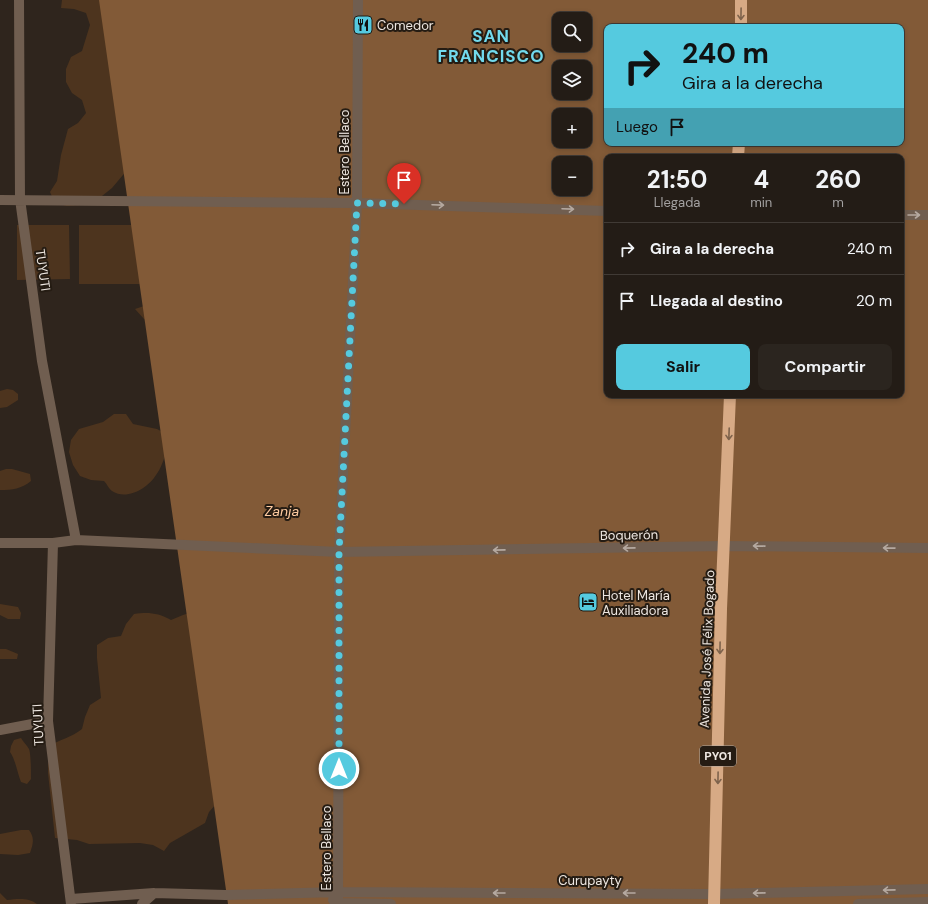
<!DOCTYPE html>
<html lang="es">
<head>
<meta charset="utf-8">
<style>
  :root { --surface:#231c16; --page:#2b251f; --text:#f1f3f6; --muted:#a3a1a1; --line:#403a35; --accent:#55cadf }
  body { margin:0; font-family:"DM Sans",sans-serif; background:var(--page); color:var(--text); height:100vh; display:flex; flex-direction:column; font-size:15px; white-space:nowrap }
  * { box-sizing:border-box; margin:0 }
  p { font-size:13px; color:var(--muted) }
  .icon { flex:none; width:22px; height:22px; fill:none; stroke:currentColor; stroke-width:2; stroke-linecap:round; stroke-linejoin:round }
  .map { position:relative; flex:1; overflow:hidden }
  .panel { position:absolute; left:604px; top:154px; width:300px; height:244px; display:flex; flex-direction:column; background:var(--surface); border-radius:8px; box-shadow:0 2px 6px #0003,0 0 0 1px var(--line) }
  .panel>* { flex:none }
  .banner { position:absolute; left:604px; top:24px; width:300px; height:122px; border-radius:8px; box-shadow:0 2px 6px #0003,0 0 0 1px var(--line); background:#55cadf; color:#111; overflow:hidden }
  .tools { position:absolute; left:552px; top:12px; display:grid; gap:8px }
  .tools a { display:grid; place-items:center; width:40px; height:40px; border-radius:8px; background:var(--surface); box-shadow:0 2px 6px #0003,0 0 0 1px var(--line); font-size:20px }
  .pin { position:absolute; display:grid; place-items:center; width:34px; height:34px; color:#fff; margin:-41px -17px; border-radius:50% 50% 50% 0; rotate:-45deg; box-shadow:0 0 4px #0007 }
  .pin .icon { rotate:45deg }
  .me { position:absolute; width:44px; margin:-22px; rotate:0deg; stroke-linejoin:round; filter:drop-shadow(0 0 3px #0008) }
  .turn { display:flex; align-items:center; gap:14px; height:84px; padding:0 12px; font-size:18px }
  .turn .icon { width:52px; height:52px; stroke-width:2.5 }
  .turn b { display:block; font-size:28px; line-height:34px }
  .then { display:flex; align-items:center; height:38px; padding:0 12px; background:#0003; gap:8px; font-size:15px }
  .eta { display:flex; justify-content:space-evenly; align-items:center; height:68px; text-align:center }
  .eta b { font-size:24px; font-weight:700; line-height:28px }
  .button { display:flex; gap:8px; margin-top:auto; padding:8px 12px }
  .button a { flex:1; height:46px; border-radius:8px; background:var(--accent); color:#111; font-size:16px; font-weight:700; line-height:46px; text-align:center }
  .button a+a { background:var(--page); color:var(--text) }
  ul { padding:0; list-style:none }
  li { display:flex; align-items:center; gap:12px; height:52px; padding:0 12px; border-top:1px solid var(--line) }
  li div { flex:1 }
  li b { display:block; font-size:15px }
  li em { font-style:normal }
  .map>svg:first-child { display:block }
  .green { fill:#4d341e }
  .water { fill:#825a37; fill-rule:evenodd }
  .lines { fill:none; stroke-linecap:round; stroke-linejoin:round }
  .minor { stroke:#705e50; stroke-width:10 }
  .highway { stroke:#d7aa85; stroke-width:12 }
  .oneway { stroke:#7e634c }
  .oneway2 { stroke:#b5a9a0 }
  .route { stroke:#55cadf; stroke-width:7; stroke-dasharray:0 12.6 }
  .labels { text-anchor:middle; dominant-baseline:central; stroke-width:4; stroke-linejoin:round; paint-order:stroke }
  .shield { fill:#251c13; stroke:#b2aaa3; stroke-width:1 }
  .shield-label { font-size:12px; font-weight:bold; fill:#eee7e1 }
  .poi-label { font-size:13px; fill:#eee7e1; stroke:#251c13; text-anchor:start }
  .street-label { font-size:13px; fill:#eee7e1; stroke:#251c13 }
  .water-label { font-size:14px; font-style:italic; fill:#ffcba0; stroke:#251c13 }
  .district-label { font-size:17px; font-weight:bold; letter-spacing:1px; fill:#72daed; stroke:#251c13 }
</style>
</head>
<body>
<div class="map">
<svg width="928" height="904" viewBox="0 0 928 904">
  <rect width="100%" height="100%" fill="#2f251d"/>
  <!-- green -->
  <path class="green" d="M62,0H121L128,169L112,188L92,204L67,206L55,203L50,192L57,181L61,155L68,129L78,123L86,113L82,100L72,93L66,82V69L71,57L82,51L90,25L86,13L74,9L61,8Z
    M17,225H69L70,279L17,280Z
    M79,225H160V284H79Z
    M221,229L232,230L248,251L247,288L243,299L234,308L236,321L248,323L261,321L272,327L264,335L252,338L248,349L251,360L258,371L264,395L270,405C288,407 300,408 316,418L312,442L288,448L271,466L260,473C255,487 251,492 239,501L226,500L218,491L212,480L210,468L202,458L191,452L179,449L167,452C163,460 161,469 156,475C148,488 127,501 112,491C109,489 107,484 104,481L91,480L80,476L73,465L69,452L71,440L79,429L103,422L114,414H126L133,424L157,429L168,435L181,438L195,417L196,391L193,378L187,368L180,329L169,323H156L144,319L135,309L147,305L154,293L181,264V242L202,232Z
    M7,389L13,390L18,394V400L7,407L0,408V391Z
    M6,469H12L30,474L31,481C21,489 13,490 0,490V471Z
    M0,604L18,607L21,613L20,619H8L0,615Z
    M196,611L217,803L209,812L205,823L170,843L164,851L153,845L140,843L89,844L77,840L55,838L48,773V746C60,740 72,737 82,729L85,717L90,705L101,698L97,658V645L108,638L121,636L126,624L134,614C149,612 158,613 171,620L183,615Z
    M0,649H6L18,654L17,659H0Z
    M21,738C23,742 27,745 29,749C31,754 31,773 31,779L27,784L21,782C17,772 16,761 10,752L11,746L14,740Z
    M21,830H29C35,838 33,844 30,853L18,855L0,854V834Z
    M0,893L7,900C17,899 28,897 37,904H0Z"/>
  <!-- water -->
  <path class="water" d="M99,0H928V904H228ZM559,19H585V45H559ZM607,27H901V143H607ZM559,67H585V93H559ZM559,115H585V141H559ZM607,157H901V395H607ZM559,163H585V189H559Z"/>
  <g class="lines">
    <!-- minor -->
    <path class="minor" d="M19,0L20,199L42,361L76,540
      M0,200L357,203L607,211
      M901,215H928
      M0,543H53L76,540L339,552L725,546L928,548
      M53,543L48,721L71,904
      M0,730L48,721
      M71,899L154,893L225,895L339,892L715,894L928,889
      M333,900L338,903L391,904
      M142,904L154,893
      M338,904L339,552L357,203L358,0
      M858,904L928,902"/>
    <!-- highway -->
    <path class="highway" d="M741,27V0
      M738,157L739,143
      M714,904L721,609L730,395"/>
  </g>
  <!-- one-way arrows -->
  <defs><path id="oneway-shaft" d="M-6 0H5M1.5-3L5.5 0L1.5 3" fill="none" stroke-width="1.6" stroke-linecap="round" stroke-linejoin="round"/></defs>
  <g class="oneway">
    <use href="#oneway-shaft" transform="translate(741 14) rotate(91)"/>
    <use href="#oneway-shaft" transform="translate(729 434) rotate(92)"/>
    <use href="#oneway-shaft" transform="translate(720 648) rotate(91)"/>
    <use href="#oneway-shaft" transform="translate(718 778) rotate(91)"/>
  </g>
  <g class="oneway2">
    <use href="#oneway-shaft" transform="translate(438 205) rotate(2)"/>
    <use href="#oneway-shaft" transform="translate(568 209) rotate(2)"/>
    <use href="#oneway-shaft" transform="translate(914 215)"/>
    <use href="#oneway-shaft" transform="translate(759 546) rotate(-179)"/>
    <use href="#oneway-shaft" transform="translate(629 548) rotate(179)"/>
    <use href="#oneway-shaft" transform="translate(889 548) rotate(-179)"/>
    <use href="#oneway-shaft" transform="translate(499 550) rotate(179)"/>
    <use href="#oneway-shaft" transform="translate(889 890) rotate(179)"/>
    <use href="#oneway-shaft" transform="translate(499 893) rotate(-180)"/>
    <use href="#oneway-shaft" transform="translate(629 893) rotate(-180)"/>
    <use href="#oneway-shaft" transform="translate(759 893) rotate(179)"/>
  </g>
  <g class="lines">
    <!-- route -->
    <path class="route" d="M339,769V552L357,203L404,204"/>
  </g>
  <!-- icons -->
  <defs>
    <g id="restaurant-square" transform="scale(1)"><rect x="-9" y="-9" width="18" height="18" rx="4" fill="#55cadf" stroke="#251c13"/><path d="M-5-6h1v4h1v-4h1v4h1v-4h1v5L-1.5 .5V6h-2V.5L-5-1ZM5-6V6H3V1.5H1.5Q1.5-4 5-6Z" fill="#111"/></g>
    <g id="hotel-square" transform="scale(1)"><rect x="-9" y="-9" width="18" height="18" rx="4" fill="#55cadf" stroke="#251c13"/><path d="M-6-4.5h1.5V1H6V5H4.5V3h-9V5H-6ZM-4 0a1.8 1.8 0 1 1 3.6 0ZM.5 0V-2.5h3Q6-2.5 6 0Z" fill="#111"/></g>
  </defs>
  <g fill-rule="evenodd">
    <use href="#restaurant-square" x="363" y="25"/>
    <use href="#hotel-square" x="588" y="602"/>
  </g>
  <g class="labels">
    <!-- shield labels -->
    <rect class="shield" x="700" y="746" width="36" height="20" rx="3"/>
    <g class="shield-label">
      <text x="718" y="756">PY01</text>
    </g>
    <!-- poi labels -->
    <g class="poi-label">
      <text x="377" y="25">Comedor</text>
      <text x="602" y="595">Hotel María<tspan x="602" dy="15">Auxiliadora</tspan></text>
    </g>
    <!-- street labels -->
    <g class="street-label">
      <text transform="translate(344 152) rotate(-90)">Estero Bellaco</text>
      <text transform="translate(43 270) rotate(82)">TUYUTI</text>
      <text transform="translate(629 535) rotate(-1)">Boquerón</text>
      <text transform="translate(707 649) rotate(-88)">Avenida José Félix Bogado</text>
      <text transform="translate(38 725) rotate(-93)">TUYUTI</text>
      <text transform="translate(326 848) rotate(-90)">Estero Bellaco</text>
      <text x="590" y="880">Curupayty</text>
    </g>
    <!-- water labels -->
    <g class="water-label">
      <text x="282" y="511">Zanja</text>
    </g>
    <!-- district labels -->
    <g class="district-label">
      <text x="491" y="36">SAN<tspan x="491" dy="20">FRANCISCO</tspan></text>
    </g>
  </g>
</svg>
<div class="tools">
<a><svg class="icon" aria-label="search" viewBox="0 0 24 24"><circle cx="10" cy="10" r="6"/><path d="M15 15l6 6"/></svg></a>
<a><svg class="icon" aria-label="layers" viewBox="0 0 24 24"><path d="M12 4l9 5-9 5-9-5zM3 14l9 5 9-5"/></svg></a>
<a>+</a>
<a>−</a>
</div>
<div class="pin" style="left:404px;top:204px;background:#d93025"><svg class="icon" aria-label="arrive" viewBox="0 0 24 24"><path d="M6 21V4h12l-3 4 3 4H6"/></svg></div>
<svg class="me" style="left:339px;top:769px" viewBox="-20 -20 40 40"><circle r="17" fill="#55cadf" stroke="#fff" stroke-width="3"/><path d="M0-11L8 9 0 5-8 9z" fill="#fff"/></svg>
<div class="banner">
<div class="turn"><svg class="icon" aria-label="right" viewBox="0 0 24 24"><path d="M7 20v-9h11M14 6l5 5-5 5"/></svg><div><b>240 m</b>Gira a la derecha</div></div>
<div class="then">Luego<svg class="icon" aria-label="arrive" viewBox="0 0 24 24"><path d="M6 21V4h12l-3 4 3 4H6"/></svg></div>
</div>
<section class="panel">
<div class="eta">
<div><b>21:50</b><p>Llegada</p></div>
<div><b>4</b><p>min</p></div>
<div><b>260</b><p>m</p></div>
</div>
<ul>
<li><svg class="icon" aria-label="right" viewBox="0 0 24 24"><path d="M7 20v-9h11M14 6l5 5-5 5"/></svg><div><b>Gira a la derecha</b></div><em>240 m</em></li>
<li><svg class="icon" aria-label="arrive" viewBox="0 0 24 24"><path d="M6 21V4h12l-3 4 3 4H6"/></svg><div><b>Llegada al destino</b></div><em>20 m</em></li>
</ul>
<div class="button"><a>Salir</a><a>Compartir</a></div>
</section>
</div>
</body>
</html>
